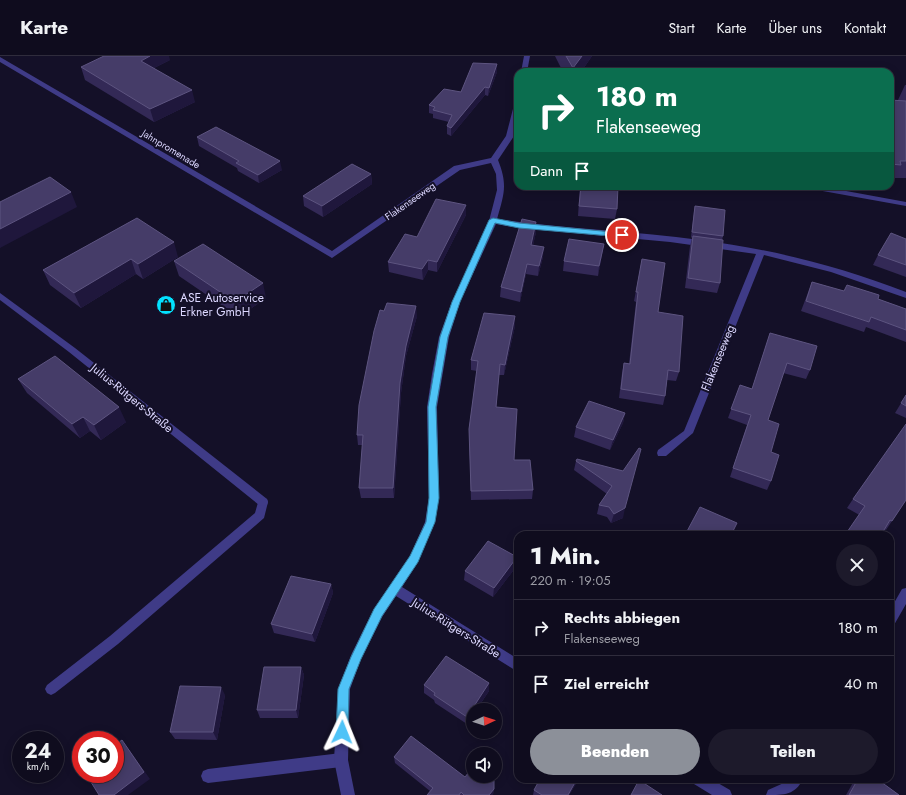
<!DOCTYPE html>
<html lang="de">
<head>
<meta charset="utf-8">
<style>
  :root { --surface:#0f0c1e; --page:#1d1a2b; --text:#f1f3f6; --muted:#9b9ba4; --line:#2f2c3c; --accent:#8c9099 }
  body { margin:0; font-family:Jost,sans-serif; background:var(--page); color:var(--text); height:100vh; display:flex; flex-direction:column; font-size:15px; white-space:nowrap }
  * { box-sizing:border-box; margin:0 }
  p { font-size:13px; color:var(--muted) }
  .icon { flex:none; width:22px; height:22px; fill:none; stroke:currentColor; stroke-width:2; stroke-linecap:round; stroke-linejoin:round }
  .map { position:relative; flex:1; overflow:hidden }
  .drawer { position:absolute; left:514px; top:475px; width:380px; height:252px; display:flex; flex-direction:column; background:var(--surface); border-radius:12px; box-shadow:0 2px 10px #0003,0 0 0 1px var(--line) }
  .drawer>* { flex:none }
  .guide { position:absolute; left:514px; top:12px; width:380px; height:122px; border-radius:12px; box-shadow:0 2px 10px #0003,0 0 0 1px var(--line); background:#0b6e4f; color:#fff; overflow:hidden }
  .needle { width:26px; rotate:86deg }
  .buttons { position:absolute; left:466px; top:647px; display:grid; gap:8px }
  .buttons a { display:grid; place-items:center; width:36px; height:36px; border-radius:50%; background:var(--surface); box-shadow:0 2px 10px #0003,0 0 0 1px var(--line); font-size:20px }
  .speed { position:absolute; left:12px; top:675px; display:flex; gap:8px; font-size:20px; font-weight:700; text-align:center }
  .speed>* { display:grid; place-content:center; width:52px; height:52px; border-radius:50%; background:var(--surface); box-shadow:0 2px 10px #0003,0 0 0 1px var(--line); line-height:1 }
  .speed small { font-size:10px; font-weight:400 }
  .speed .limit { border:6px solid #d22; background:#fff; color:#111 }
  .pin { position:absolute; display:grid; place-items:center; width:34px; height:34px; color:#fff; margin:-17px; border:2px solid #fff; border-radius:50%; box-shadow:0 1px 4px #0007 }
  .me { position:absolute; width:44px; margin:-22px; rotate:2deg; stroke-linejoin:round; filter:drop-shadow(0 0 3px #0008) }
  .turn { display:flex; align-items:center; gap:14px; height:84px; padding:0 16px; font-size:18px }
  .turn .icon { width:52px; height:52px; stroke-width:2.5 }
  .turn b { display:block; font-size:28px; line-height:34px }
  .then { display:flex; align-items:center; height:38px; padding:0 16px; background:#0003; gap:8px; font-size:15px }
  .round { display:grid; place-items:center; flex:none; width:42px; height:42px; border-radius:21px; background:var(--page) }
  .summary { display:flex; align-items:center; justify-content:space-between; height:68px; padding:0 16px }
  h1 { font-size:24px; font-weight:800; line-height:30px }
  .primary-button { display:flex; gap:8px; margin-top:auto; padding:8px 16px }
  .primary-button a { flex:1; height:46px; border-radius:24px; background:var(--accent); color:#fff; font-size:16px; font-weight:800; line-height:46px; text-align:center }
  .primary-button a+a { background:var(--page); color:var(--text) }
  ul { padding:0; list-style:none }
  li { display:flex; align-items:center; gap:12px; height:56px; padding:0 16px; border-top:1px solid var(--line) }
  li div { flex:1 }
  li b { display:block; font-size:15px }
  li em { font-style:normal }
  header { display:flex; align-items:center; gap:24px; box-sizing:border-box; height:56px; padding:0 20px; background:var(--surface); border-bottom:1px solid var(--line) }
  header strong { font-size:19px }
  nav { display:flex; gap:22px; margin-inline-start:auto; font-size:14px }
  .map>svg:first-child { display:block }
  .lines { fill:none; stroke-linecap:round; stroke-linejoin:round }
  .service { fill:#3f3b87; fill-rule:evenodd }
  .minor { fill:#3f3b87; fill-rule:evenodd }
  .wall { fill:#332956 }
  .shaded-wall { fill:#1f173c }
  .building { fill:#453c68; stroke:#5d5480 }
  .route { fill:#4fc3f7; stroke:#337fa1 }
  .labels { text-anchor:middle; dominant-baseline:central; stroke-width:4; stroke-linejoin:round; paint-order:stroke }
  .far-street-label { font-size:10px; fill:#dcd7ff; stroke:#141028 }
  .poi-label { font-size:12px; fill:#dcd7ff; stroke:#141028; text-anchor:start }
  .street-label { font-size:12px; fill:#dcd7ff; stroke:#141028 }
</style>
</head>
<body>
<header>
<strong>Karte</strong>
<nav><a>Start</a><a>Karte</a><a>Über uns</a><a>Kontakt</a></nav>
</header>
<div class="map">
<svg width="906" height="739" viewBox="0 0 906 739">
  <rect width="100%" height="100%" fill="#141028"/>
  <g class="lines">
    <!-- service -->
    <path class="service" d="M263,442L267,443L268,446L264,462L118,588L55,637L51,639L47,637L45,633L47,629L110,580L255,457L259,443Z
      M341,697L346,699L348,704L346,709L341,711L208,727L203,725L201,720L203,715L208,713Z"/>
    <!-- minor -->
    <path class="minor" d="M524,0H530L527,16H521Z
      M0,1L332,195L454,110L491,102L506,80L515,45L518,43V60L514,80L498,104C508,129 504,138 497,163C565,173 633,175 700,184C771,193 839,210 906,236V242L831,216L764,199L693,377L666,400H658L657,397L658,394L684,375L756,198L670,186L519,172L496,168L460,246L449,281L437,351L439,442L435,466L418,506L402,531L518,603V616L396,540L382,561L361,603L350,633L348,704L355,739H341L334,704L338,633L352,597L374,553L410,500L425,466L429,442L427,351L432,318L439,281L452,246L489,165L497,134L496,118L491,107L460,114L332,202L0,6Z
      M802,130H819L906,146V150L806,132Z
      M0,237L75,292L267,443L268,446L267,449L263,450L259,449L69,296L0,244Z
      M906,532V548L894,569L890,570V554L902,533Z
      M692,723H711L730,734L732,739H712L694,728Z
      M788,723H803C795,739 785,739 766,739L768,734L786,726Z"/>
  </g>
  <!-- wall -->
  <path class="wall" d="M555,0H592L581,16H563Z
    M170,4L154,12L195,46L154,66L85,24L81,11Z
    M497,8V16L488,40L485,39L451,80L447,78V70L449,66L433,62V58L429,57V49L461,36Z
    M905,29H906V122H895L893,125H890V44H898Z
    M197,81L282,114L259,127L238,115L237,112L199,90Z
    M371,118L372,128L323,161L304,150L303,140Z
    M580,130L617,153L615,163L578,160Z
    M466,149V159L437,216L428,214L423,224L389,216L388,206L417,181Z
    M695,150L723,180L722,184L720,227L717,237L685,232L690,190L692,182L691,181L694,155Z
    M137,162L178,201L143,223L136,218L81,252L50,229L43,214Z
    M536,176L533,189L543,201L538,220L526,218L520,246L500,241L501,231Z
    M906,183V221L873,209L878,199Z
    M604,188L598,220L563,215L564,205Z
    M642,203L658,256L679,316L676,325L667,324L665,340L663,349L619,342L622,317L624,307L629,308L636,246L634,245Z
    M174,205L266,242L239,261L179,220Z
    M812,226L844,235L878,243L906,253V286L866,271L864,276L801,255Z
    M417,260L406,300L401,337L394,442H361L359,432L363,389H358L357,379Z
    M515,270L504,319H499L496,351L514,404L533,434L532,443L471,444L469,373L477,315L471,314V304Z
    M770,277L810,314L806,323L783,317L768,364L771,396V425L767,434L730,421L747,369L728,362L740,329L752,333Z
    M18,323L126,366L101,384L90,375L80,382L27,337Z
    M906,339V362L895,357Z
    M625,357L623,367L610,394L574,381L576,371Z
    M576,405L623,415V462L611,467L607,461L597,458L599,449L607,438L574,414Z
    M853,443L906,444L886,474L847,452Z
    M517,501L516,511L493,541L464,524L465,515Z
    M331,528L333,537L315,586L274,577L271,568Z
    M301,611L304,619L298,662H260L257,654Z
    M489,627V635L467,668L435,647L434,644L424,637V629Z
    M225,639L217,684L175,683L170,676Z
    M518,691V703L515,701L516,694Z
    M394,701L465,721L494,733L493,738V739H427L430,735L395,707Z
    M540,723H579L569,739H533L534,734Z
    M855,723H877L899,739H846Z"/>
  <!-- shaded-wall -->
  <path class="shaded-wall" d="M150,0H169L170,4L144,17L141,5Z
    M582,0H592L581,16H573V12Z
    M497,8V16L488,40L489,32Z
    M485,31V39L451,80V72Z
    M192,34L195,46L154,66L150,53Z
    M280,105L282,114L259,127L258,119Z
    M371,118L372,128L323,161L322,150Z
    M71,136L77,151L0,192V173Z
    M466,149V159L437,216V206Z
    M536,166V176L531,199V189Z
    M174,186L178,201L143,223L138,208Z
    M604,188L602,198L598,220L599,210Z
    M544,191L543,201L538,220L539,210Z
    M131,203L136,218L81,252L74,237Z
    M428,204V214L423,224L422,213Z
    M527,208L526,218L520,246L521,236Z
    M263,227L266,242L239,261L235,246Z
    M416,250L417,260L406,300L401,337L394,442L393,432L400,327L406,290Z
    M515,260V270L504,319L505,309Z
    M119,351L126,366L101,384L94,369Z
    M625,357L623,367L610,394L613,384Z
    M83,361L90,375L80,382L72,368Z
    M625,452L623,462L611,467L614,458Z
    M517,501L516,511L493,541L494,532Z
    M331,528L333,537L315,586L312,578Z
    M301,611L304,619L298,662L296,654Z
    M489,627V635L476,654H473V659L467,668V661Z
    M221,631L225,639L217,684L213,676Z
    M122,684L150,723L128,739H114Z
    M577,723H579L569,739H568Z
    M494,733L493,739H489Z"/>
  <!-- building -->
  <path class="building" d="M104,0H150L141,5L192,34L150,53L81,11Z
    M566,0H582L573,12Z
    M473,7L497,8L489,32L485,31L451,72L447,70L452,59L433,54L435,51L429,49L444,33L461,36Z
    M890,44L906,45V105H900L901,109L890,108Z
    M216,71L280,105L258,119L236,107L239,105L197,81Z
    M352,108L371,118L322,150L303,140Z
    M50,121L71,136L0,173V146Z
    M581,130H618L617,153L579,150Z
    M436,143L466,149L437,206L428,204L422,213L388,206L405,178L417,181Z
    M695,150L725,154L723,180L692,176Z
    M137,162L174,186L138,208L131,203L74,237L43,214Z
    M522,163L536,166L531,189L544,191L539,210L527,208L521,236L501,231Z
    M891,177L906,183V209L878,199Z
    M693,180L723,184L720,227L688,222Z
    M569,183L604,188L599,210L564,205Z
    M203,188L263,227L235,246L174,205Z
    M642,203L665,207L658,256L683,260L679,316L668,314L665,340L621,333L624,307L630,308L638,236H636Z
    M812,226L844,235L847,229L879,239L878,243L906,253V274L871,261L869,266L806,245Z
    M387,247L416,250L406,290L400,327L393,432H359L363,379H357L359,349L374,275L380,254L384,255Z
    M484,257L515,260L505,309L500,308L496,351L517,353L514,404H530L533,434L471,435L469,373L478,305L471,304Z
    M770,277L817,290L810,314L787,307L768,364L779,368L771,396L779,399L771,425L733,412L751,359L731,353L740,329L752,333Z
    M55,300L119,351L94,369L83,361L72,368L18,323Z
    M906,339V350L901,347Z
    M589,345L625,357L613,384L576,371Z
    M906,368V444L892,465L890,464L881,479H845L865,450L853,443Z
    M639,392L641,393L625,452L614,458L609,451L599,449L612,430L576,405L577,403L623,415Z
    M700,451L737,467L731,479H685Z
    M836,477L840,479H834Z
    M488,485L517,501L494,532L465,515Z
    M291,520L331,528L312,578L271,568Z
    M446,600L489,627L467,661L434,639L435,637L424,629Z
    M264,611H301L296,654H257Z
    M180,630L221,631L213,676H170Z
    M411,680L465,721L473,711V720H487L494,725V733L489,739H464L461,736L459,739H427L433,732L394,701Z
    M122,684L144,716L114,739H99L86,718H115V689Z
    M540,723H577L568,739H542L534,734Z
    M858,723H877L899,739H849Z
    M639,724L662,739H631Z"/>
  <!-- route -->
  <path class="route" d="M493,162L519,167L622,177L626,179L622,181L519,172L495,167L460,246L448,281L436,351L439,442L435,466L418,506L382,560L361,603L349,633L348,676L346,680L342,681L338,680L336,676L338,633L351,601L374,553L410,500L426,466L429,442L428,351L440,281L452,246L489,164Z"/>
  <!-- icons -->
  <defs>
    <g id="shop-disc" transform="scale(1)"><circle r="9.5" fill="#03e1ff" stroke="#141028"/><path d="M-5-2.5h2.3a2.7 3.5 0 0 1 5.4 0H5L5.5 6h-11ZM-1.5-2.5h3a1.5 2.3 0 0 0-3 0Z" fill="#111"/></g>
  </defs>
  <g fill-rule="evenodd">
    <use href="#shop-disc" x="166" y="249"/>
  </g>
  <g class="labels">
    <!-- far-street labels -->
    <g class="far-street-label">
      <text transform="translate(171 93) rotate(31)">Jahnpromenade</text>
      <text transform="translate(410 145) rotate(-35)">Flakenseeweg</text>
    </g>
    <!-- poi labels -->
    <g class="poi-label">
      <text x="180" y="242">ASE Autoservice<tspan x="180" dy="14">Erkner GmbH</tspan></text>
    </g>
    <!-- street labels -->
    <g class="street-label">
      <text transform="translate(718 302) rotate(-68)">Flakenseeweg</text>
      <text transform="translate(132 342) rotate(39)">Julius-Rütgers-Straße</text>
      <text transform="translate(456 572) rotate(32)">Julius-Rütgers-Straße</text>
    </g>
  </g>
</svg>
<div class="buttons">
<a><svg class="needle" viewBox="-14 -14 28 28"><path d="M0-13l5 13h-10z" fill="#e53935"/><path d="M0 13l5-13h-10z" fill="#9b9ba4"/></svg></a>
<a><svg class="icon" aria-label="sound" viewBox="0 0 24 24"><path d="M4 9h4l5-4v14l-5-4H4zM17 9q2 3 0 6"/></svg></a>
</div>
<div class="speed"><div>24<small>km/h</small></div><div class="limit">30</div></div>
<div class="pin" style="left:622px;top:179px;background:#d93025"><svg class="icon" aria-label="arrive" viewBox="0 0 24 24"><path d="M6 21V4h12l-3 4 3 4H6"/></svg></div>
<svg class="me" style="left:342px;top:676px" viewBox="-20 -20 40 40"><path d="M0-17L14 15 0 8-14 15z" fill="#4fc3f7" stroke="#fff" stroke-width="4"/></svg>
<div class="guide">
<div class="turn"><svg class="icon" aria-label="right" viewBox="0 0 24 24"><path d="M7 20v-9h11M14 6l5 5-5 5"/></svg><div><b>180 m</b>Flakenseeweg</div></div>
<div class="then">Dann<svg class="icon" aria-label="arrive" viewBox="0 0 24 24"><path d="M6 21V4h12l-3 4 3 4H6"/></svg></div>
</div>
<section class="drawer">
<div class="summary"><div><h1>1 Min.</h1><p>220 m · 19:05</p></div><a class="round"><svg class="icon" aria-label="close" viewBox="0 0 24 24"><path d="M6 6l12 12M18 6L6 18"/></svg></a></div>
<ul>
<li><svg class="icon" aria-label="right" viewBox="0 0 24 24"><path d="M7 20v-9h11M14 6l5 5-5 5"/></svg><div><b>Rechts abbiegen</b><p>Flakenseeweg</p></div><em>180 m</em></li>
<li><svg class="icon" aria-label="arrive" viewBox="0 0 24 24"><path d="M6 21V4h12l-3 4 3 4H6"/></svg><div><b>Ziel erreicht</b></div><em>40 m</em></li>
</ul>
<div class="primary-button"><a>Beenden</a><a>Teilen</a></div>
</section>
</div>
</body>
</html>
